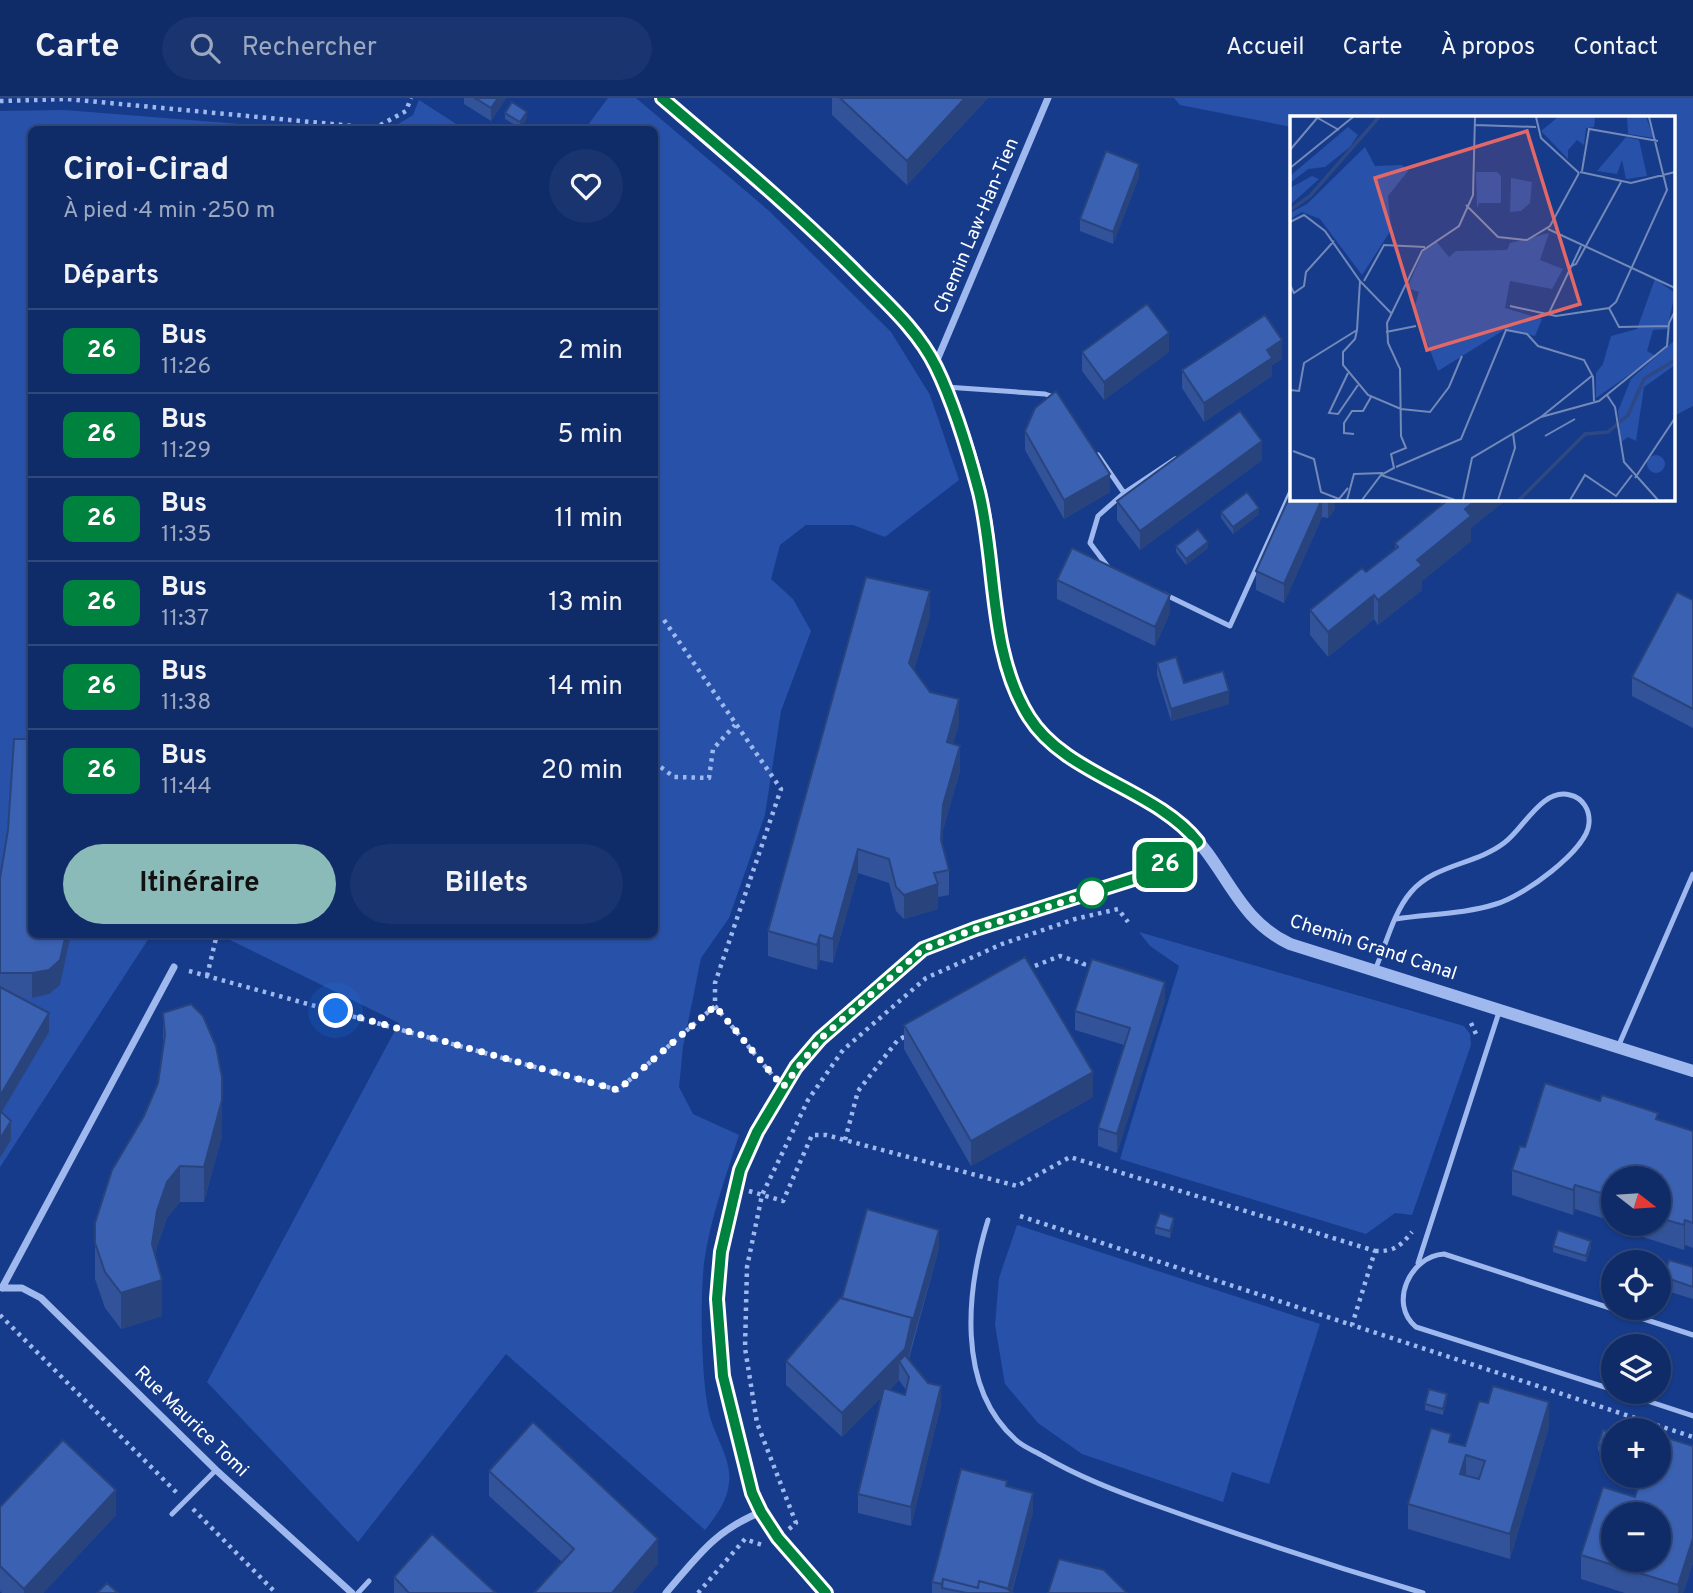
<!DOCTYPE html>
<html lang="fr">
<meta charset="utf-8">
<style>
body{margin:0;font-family:Overpass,sans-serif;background:#19346e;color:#f1f3f6;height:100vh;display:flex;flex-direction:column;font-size:26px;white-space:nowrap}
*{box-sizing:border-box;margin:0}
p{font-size:23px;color:#9ca7c0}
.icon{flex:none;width:38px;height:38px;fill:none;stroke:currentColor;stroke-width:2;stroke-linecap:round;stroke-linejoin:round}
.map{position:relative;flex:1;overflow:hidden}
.drawer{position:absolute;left:28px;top:28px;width:630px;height:812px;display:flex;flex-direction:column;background:#102c68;border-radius:10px;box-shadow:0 2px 5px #0004,0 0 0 2px #30487c}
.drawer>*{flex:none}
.badge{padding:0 14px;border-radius:10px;font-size:24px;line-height:46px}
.needle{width:46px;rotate:107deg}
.fabs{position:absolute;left:1601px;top:1068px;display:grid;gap:14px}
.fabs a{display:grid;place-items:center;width:70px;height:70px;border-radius:50%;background:#102c68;box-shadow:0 2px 5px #0004,0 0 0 2px #30487c;font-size:35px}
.you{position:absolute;width:35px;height:35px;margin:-18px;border:5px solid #fff;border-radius:50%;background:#1a73e8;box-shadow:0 0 0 10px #1a73e833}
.map>.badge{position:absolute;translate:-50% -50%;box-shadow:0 0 0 4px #fff}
h2{padding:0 35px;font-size:26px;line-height:63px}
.round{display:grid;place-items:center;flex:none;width:74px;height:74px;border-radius:37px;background:#19346e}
.head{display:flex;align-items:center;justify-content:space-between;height:119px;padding:0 35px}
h1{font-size:33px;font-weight:700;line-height:52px}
.primary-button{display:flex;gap:14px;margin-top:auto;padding:14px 35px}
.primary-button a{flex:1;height:80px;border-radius:42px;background:#8bbbb9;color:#111;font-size:28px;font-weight:700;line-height:80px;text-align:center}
.primary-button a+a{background:#19346e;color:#f1f3f6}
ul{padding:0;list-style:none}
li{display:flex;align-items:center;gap:21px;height:84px;padding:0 35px;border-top:2px solid #30487c}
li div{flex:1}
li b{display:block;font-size:26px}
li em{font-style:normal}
li .badge{min-width:77px;font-weight:700;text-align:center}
header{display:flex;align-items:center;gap:42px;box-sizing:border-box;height:98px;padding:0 35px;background:#102c68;border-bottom:2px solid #30487c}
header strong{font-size:33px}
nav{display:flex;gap:38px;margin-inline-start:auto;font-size:24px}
.search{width:490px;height:63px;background:#19346e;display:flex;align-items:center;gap:18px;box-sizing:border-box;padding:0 24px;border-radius:38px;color:#9ca7c0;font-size:26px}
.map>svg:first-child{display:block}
</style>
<header>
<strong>Carte</strong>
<div class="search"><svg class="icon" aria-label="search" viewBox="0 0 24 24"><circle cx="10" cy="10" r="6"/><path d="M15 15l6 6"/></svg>Rechercher</div>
<nav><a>Accueil</a><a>Carte</a><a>À propos</a><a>Contact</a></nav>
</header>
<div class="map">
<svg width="1693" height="1495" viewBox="0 0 1693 1495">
<rect width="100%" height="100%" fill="#163b8a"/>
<path fill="#2852a9" d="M608 0H636L768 112 891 234 930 297 959 382 885 439 853 427H806L780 447 771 481 793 501 811 533 781 613 765 717 729 820 701 860 683 949 679 989 693 1016 739 1037C726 1078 710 1121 704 1165 700 1203 701 1283 710 1319 716 1340 732 1363 729 1385 727 1404 716 1418 705 1432L506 1256 358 1444 207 1284 399 925 220 837 654 836V32L585 31Z
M1174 0H1693V308L1674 318V19H1292V29L1180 7Z
M419 2 464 31H390L413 17Z
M64 12 304 31 32 32V836L151 837 0 1069V13Z
M1139 834 1464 928 1470 936 1471 947 1412 1117 1395 1115 1366 1136 1120 1061 1179 868 1150 848Z
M1017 1127 1320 1226 1269 1386 1232 1374 1223 1404 1082 1356 1038 1325 1005 1286 995 1227 999 1180Z"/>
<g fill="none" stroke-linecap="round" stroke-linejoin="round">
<path stroke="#9fb9ef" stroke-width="4.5" stroke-dasharray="3.5 5" stroke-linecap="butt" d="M0 3 67 1 375 30 406 13 411 0
M664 522 781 691 715 885V908L773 978
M654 664 674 679 709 680 713 651 735 627
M1027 871 1060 858 1084 866 1082 872
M189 873 618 992 715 908
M207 878 217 836
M1471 925 1476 936
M845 1042 858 993 897 943 909 936
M749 1093 783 1103 812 1037H826L1017 1088 1070 1059 1375 1153 1352 1227 1693 1339
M1020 1118 1352 1227
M1375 1153C1393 1154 1401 1148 1412 1134
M0 1217 177 1395
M193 1411 276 1495
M789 1431 796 1425 757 1325 745 1250 747 1169 762 1097 808 1002 843 952 926 880 1002 846 1075 821 1118 811 1128 824
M698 1495 745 1441 765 1448"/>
<path stroke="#9fb9ef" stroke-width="5" d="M946 289 1045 296 1054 299
M1098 357 1124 395
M1108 469 1090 445 1098 418 1124 395 1175 361
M1164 496 1230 528 1292 391
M1375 872C1386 847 1393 815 1411 794 1435 766 1475 767 1504 745 1523 732 1542 689 1570 697 1583 700 1590 712 1589 725 1588 752 1522 799 1496 806 1465 816 1428 816 1396 821
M1618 949 1693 776
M988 1122C967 1190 955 1288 1016 1342 1023 1349 1035 1353 1043 1358 1079 1379 1116 1393 1155 1407 1244 1439 1332 1468 1423 1495
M1418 1165 1500 911
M1614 1292 1416 1229C1388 1206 1410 1158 1444 1156L1693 1237
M1617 1293 1693 1318
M172 1416 216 1372
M358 1495 369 1483"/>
<path stroke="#9fb9ef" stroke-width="7" d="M935 267 1048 0
M2 1190H22L41 1200 216 1372 352 1495
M2 1190 174 869
M666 1495C698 1458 714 1433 761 1414
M826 1495 778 1440 761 1414 752 1395 723 1278 717 1201 721 1154 740 1072 757 1034 796 969 820 941 924 851 975 831 1152 775 1198 744"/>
<path stroke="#9fb9ef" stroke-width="12" d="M662 0C728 57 794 112 856 174 885 203 914 230 934 266 958 307 982 387 988 434 996 491 995 574 1031 622 1069 674 1144 689 1189 733 1227 771 1237 821 1290 846L1693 973"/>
</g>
<path fill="#325399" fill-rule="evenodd" d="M464 0H506L491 23 464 6Z
M832 0H988L907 87 832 17Z
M505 15 527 20 520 30 505 21Z
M1139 79 1113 146 1080 133V121Z
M1082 254H1169L1104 302 1082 273Z
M1282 261 1272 267V278L1204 324 1182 290V272Z
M1025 333 1110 394 1064 421 1025 352Z
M1262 362 1140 452 1117 422V403Z
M1292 393 1337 401 1335 402V411L1328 420 1322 419 1284 505 1256 492V473Z
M1441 401H1507L1471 430V443L1422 483V492L1378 527 1374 521 1328 559 1310 537V512L1366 474 1395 452V445L1441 407Z
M1221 414 1259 416 1233 436 1221 420Z
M1176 448 1208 450 1186 467 1176 454Z
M1057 482 1170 515 1155 548 1057 501Z
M1693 502V630L1632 598V579Z
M930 518 914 572 930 594 959 626 953 646 960 673 943 732 942 748 949 772V797L938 799V811L904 821 896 813 889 785 858 775 833 865 820 862 817 872 768 858V833Z
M1157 565 1184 585 1229 606 1171 623 1157 577Z
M0 780 32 836H71L60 887 49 896 32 900H20L49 934 1 1014 11 1042 0 1060Z
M1165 902 1117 1055 1098 1048V1030L1124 947 1075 932V913Z
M163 915 222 1038 204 1104H180L167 1120 157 1149 155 1158 162 1218 121 1231 105 1210 95 1181V1125L158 985 163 946Z
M904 927 1093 999 971 1068 904 951Z
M1658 1021 1693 1033V1150L1685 1147 1684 1152 1627 1134V1129L1617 1125H1659V1080H1614V1124L1575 1111 1573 1117 1512 1097V1072L1525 1049Z
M1174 1126 1170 1140 1155 1136V1129Z
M1553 1148 1591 1149 1586 1164 1553 1154Z
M939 1150 909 1261 941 1307 911 1428 858 1415V1396L881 1299 842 1339 786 1287V1263L842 1200ZM899 1282 906 1292 905 1297 889 1292Z
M1693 1169V1201L1664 1192V1179Z
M1447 1302 1443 1317 1425 1312V1306Z
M1549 1329 1510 1461 1408 1431V1406L1451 1344 1465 1348Z
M1614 1335V1358L1598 1353V1347Z
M1664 1339 1693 1348V1465L1683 1495H1625L1581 1481V1457L1603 1389 1635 1399 1642 1377H1659V1355ZM1614 1416H1659V1461H1614Z
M489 1373 658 1466 562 1464 489 1398Z
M1007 1388 1033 1414 1012 1494 1013 1495H932V1484Z
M0 1409 116 1417 43 1495H2L0 1493Z
M394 1479 496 1495H394Z"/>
<path fill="#29447d" d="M498 0H506L491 23V10Z
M965 0H988L907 87V63Z
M527 14V20L520 30V24Z
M1139 66V79L1113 146V134Z
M1169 235V254L1104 302V284Z
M1282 242V261L1272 267V278L1204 324V305L1267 252Z
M1262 343V362L1140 452V433Z
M1110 376V394L1064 421V402Z
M1322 401V419L1284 505V486Z
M1328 401H1337L1335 402V411L1328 420Z
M1477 401H1507L1471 430V443L1422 483V492L1378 527V502L1465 411Z
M1259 410V416L1233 436V429Z
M1208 444V450L1186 467V461Z
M930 493V518L909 589V565Z
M1170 497V515L1155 548V529Z
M1374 497V521L1328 559V534Z
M1229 593V606L1171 623V611Z
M959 601V626L947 669V644Z
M960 648V673L943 732 941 767V742L943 707Z
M858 751V775L833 865V841Z
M938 786V811L904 821V797Z
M66 836H71L60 887 49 896 32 900V875Z
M820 837V862L817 872V847Z
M1165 884V902L1117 1055V1036Z
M49 915V934L0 1017V998Z
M1093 974V999L971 1068V1043Z
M222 979V1038L204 1104V1069Z
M11 1023V1042L0 1060V1041Z
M180 1068V1104L167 1120 157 1149 152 1181V1146L157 1113 167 1084Z
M1575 1087V1111L1573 1117V1092Z
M1174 1120V1126L1170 1140V1133Z
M1685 1122V1147L1684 1152V1127Z
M939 1132V1150L912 1245 905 1275V1273L899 1263V1282L842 1339V1315L912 1220Z
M1591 1143V1149L1586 1164V1158Z
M162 1182V1218L121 1231V1195Z
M941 1288V1307L911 1428V1409Z
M1447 1296V1302L1443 1317V1311Z
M1549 1304V1329L1510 1461V1436Z
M1466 1357V1382L1460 1376Z
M116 1392V1417L43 1495H24V1491Z
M1033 1395V1414L1011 1495H1007Z
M1693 1440V1465L1683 1495H1678V1487Z
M658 1441V1466L633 1495H612Z"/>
<path fill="#3a61b2" stroke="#29447d" stroke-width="2" fill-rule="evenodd" d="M475 0H498L491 10Z
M840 0H965L907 63Z
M512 4 527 14 520 24 505 15Z
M1106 53 1139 66 1113 134 1080 121Z
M1147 206 1169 235 1104 284 1082 254Z
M1265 217 1282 242 1267 252 1272 260 1204 305 1182 272Z
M1056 293 1110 376 1064 402 1025 333 1035 310Z
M1240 313 1262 343 1140 433 1117 403Z
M1292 393V401H1322L1284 486 1256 473Z
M1247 394 1259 410 1233 429 1221 414Z
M1449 401H1477L1465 411 1471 418 1417 462 1422 467 1378 502 1374 497 1328 534 1310 512 1362 470 1366 474 1398 449 1395 445Z
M1198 431 1208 444 1186 461 1176 448Z
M1072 450 1170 497 1155 529 1057 482Z
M866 479 930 493 909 565 930 594 959 601 947 644 960 648 943 707 941 742 949 772 934 775 938 786 904 797 896 789 889 761 858 751 833 841 820 837 817 847 768 833Z
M1677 494 1693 502V611L1632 579Z
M1176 559 1184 585 1223 573 1229 593 1171 611 1157 565Z
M14 641H32V836H66L60 862 49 872 32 875H0V780L8 732Z
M1025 859 1093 974 971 1043 904 927Z
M1092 861 1165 884 1117 1036 1098 1030 1130 930 1075 913Z
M0 889 49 915 0 998Z
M191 906 203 918 216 948 222 979V1002L204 1069 180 1068 167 1084 157 1113 152 1146 162 1182 121 1195 105 1174 95 1145V1125L112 1072 144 1018 158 985 165 937 163 915Z
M1545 985 1600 1003 1602 997 1658 1015 1656 1021 1693 1033V1125L1685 1122 1684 1127 1659 1120V1080H1614V1099L1575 1087 1573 1092 1512 1072 1520 1048 1525 1049Z
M0 1013 11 1023 0 1041Z
M867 1111 939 1132 912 1226V1220L842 1200Z
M1160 1115 1174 1120 1170 1133 1155 1129Z
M1558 1132 1591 1143 1586 1158 1553 1148Z
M1669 1162 1693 1169V1189L1664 1179Z
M840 1200 912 1220 905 1251 842 1315 786 1263Z
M905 1257 928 1285 941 1288 911 1409 858 1396 884 1290 905 1297 909 1279 899 1263Z
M1493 1288 1549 1304 1510 1436 1408 1406 1431 1330 1451 1336 1449 1344 1465 1348 1479 1303 1488 1305ZM1466 1357 1485 1363 1479 1381 1460 1376Z
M1429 1291 1447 1296 1443 1311 1425 1306Z
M533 1324 658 1441 612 1495H534L574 1451 489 1373Z
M1603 1332 1614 1335V1351L1598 1347Z
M1664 1339 1693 1348V1440L1678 1487 1581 1457 1603 1389 1635 1399 1642 1377H1659V1355ZM1640 1413 1647 1416H1659V1461H1614V1416H1639Z
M63 1342 116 1392 24 1491 0 1468V1409Z
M961 1371 1007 1383 1006 1388 1033 1395 1008 1491 979 1483 978 1490 943 1481 942 1486 932 1484Z
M432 1436 496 1495H409L394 1479Z
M1059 1461 1104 1472 1127 1495H1048Z
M943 1481 978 1490 979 1483 1006 1490 1013 1495H967L942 1490Z
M107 1485 118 1495H97Z"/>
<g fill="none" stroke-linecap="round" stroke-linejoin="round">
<g stroke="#fff" stroke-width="16">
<path id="line" d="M662 0C731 59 799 116 862 180 889 207 919 234 936 269 955 308 968 352 979 394 997 467 988 554 1029 619 1065 677 1156 691 1198 744L1152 775 975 831 923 851 820 941 796 969 757 1034 740 1072 721 1154 717 1201 723 1278 752 1395 761 1414 778 1440 826 1495"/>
</g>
<use href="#line" stroke="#00823f" stroke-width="10"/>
<path stroke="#fff" stroke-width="7" stroke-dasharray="0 12.6" d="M336 913 618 992 715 908 783 989 820 941 923 851 975 831 1092 795"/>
</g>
<circle fill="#fff" stroke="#00823f" stroke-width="3.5" cx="1092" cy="795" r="14"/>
<g text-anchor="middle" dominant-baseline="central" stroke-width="6" stroke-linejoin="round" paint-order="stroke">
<g font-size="19" fill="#fff" stroke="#163b8a">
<text transform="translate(977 128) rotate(-67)">Chemin Law-Han-Tien</text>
<text transform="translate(1373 850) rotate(18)">Chemin Grand Canal</text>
<text transform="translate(191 1324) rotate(44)">Rue Maurice Tomi</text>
</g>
</g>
<g transform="translate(1290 18)">
<rect width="385" height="385" fill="#163b8a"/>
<path d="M268 1H305L304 11 296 12 294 29 287 24 278 34V43L251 15ZM337 1H356L364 22 338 18ZM58 11 68 19 60 31 35 51 18 53 0 67V60ZM336 21 349 24 357 60 336 63 332 44 327 58 307 55ZM75 31 85 50 112 49 118 55 98 80 101 114 72 159 30 103 12 96 0 103V97L17 88ZM186 56H207L211 60V87H189L187 92ZM22 60 29 63 0 89V72ZM221 62 242 66 240 87 231 95 220 96ZM259 117 250 144 273 153 262 173 220 165 215 192 252 203 245 220 214 214 148 255 124 192 129 176 117 172 133 136 146 125 159 141 166 135 217 134 220 127ZM365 163 385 177 377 213 363 214 357 235 366 240 306 282V257L313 248 321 220 347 213ZM385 224V249L354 271 346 325 338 321 331 326 328 295 341 263ZM357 348a9 9 0 1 1 18 0a9 9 0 1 1-18 0Z" fill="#2852a9"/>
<path fill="none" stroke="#2d4884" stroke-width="3.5" d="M0 94 20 80 89 1M229 384 295 318 318 316 338 299 354 263 385 244"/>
<path fill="none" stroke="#7389b9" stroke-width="2" d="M26 1 49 14M246 1 251 22 289 57M185 9 246 11M0 34 28 1M0 52 63 1M292 55 299 13 368 25M290 56 341 67 385 56M176 89 208 121 237 124 260 110 289 57M0 106 14 99 35 115 70 165M258 113 385 172M279 151 286 148 331 66M74 165 94 129 135 131M0 169 4 177 14 170 16 156 44 125M220 190 266 200 319 192 326 186 377 74 359 1M319 192 329 211 378 210M259 197 291 130M67 214 65 223 53 236V249L78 279 111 293 140 296 159 271 172 240M96 216 126 210M58 257 39 297 48 298 68 269M0 274 9 275 14 247 67 214 70 165 101 197M317 279 325 291 334 346 368 384M251 301 303 259M64 318 54 317V307L62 295H73L81 281M255 320 285 303M3 335 24 343 31 376 49 383 58 372M106 351 171 323 216 214 237 218 248 230 294 244 303 261 304 285M91 359 165 384M345 362 385 302M57 384 64 358 93 357M72 384 91 359 104 352 101 338 116 332 111 320 110 253 98 227 97 207 132 135 169 110 183 79 185 1M173 384 182 342 251 301 309 285 377 230 379 207 385 195M208 384 225 332 223 317M280 384 295 359 326 380 342 359"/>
<path fill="#e26868" fill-opacity="0.15" stroke="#e26868" stroke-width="3.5" d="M237 15 290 188 137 234 85 62Z"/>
<rect width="385" height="385" fill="none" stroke="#fff" stroke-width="3.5"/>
</g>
</svg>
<div class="fabs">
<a><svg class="needle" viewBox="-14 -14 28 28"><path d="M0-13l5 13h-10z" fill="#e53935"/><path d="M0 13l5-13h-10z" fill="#9ca7c0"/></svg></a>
<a><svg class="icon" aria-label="locate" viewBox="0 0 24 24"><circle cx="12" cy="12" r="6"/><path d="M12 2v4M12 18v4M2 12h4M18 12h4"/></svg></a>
<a><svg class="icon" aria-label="layers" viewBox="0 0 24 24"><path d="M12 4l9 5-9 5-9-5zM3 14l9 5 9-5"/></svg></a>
<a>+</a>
<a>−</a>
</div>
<div class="you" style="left:336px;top:913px"></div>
<b class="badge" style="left:1165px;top:767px;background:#00823f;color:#fff">26</b>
<section class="drawer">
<div class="head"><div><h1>Ciroi-Cirad</h1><p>À pied · 4 min · 250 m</p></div><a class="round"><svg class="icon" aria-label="heart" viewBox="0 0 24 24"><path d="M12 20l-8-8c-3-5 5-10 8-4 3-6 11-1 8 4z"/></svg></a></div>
<h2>Départs</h2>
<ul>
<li><span class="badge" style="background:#00823f;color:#fff">26</span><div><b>Bus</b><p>11:26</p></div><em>2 min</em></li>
<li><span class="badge" style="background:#00823f;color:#fff">26</span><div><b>Bus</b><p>11:29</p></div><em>5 min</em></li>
<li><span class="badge" style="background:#00823f;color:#fff">26</span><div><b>Bus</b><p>11:35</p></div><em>11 min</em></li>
<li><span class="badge" style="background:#00823f;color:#fff">26</span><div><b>Bus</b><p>11:37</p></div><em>13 min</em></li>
<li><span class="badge" style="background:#00823f;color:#fff">26</span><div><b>Bus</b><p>11:38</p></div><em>14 min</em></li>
<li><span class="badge" style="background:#00823f;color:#fff">26</span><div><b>Bus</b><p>11:44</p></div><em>20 min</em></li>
</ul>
<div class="primary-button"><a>Itinéraire</a><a>Billets</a></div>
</section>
</div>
